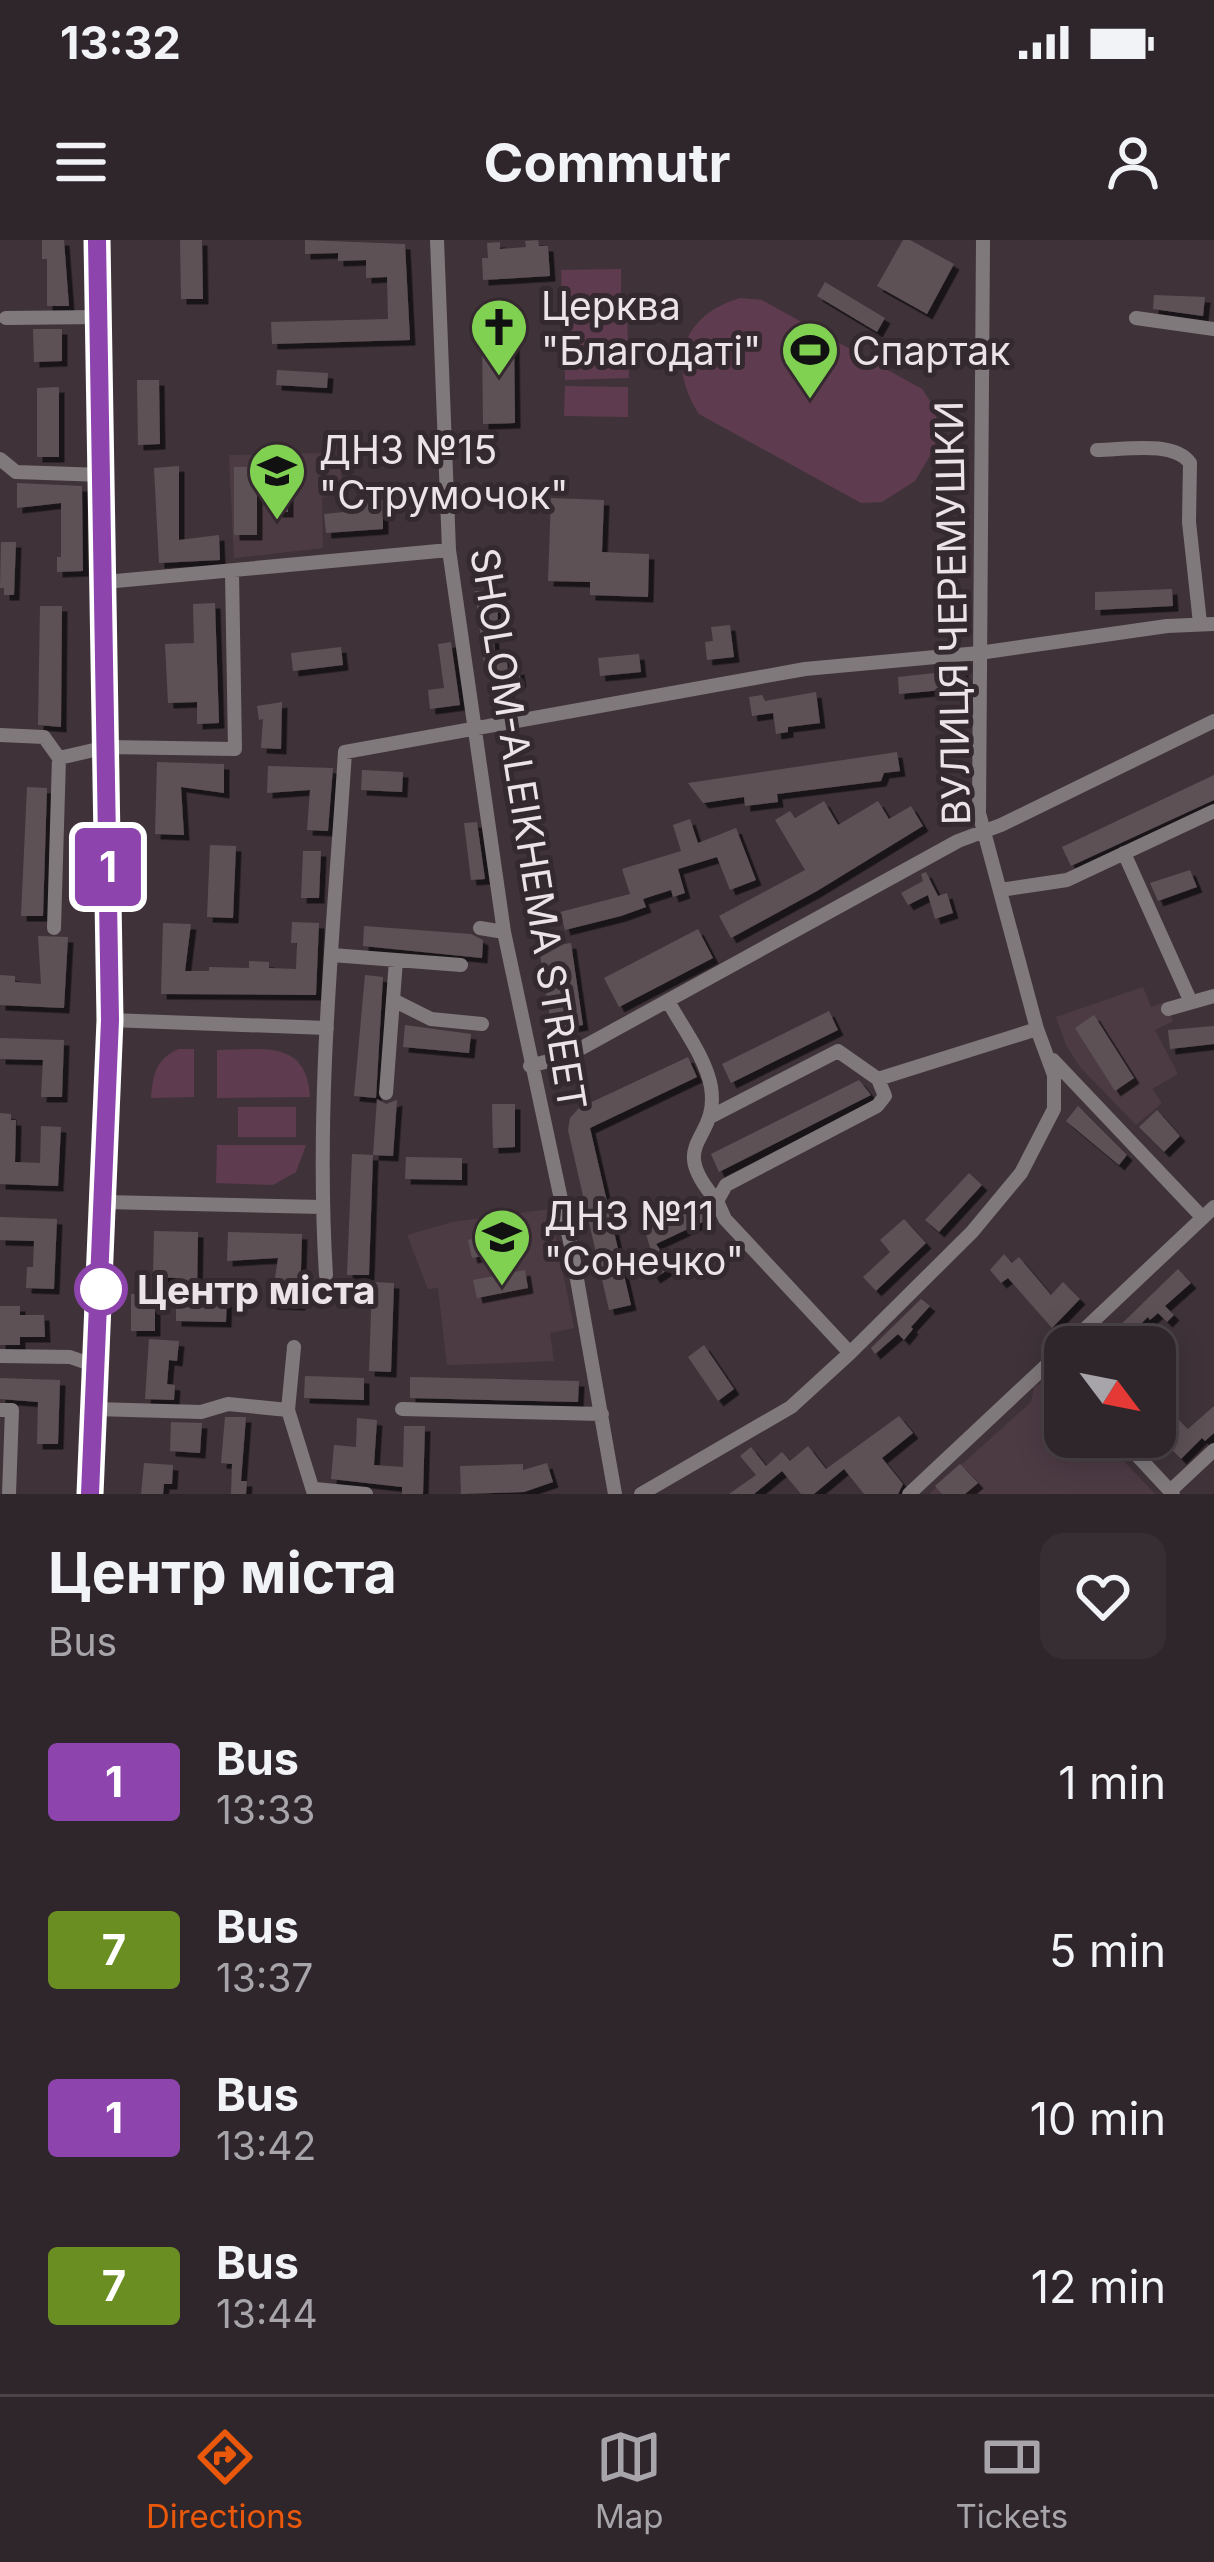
<!DOCTYPE html>
<meta charset="utf-8">
<style>
body{margin:0;font-family:Inter,sans-serif;background:#372e33;color:#f1f3f6;height:100vh;display:flex;flex-direction:column;font-size:45px;white-space:nowrap}
*{box-sizing:border-box;margin:0}
p{font-size:39px;color:#a7a5a9}
.icon{flex:none;width:66px;height:66px;fill:none;stroke:currentColor;stroke-width:2;stroke-linecap:round;stroke-linejoin:round}
.map{position:relative;height:1254px;overflow:hidden}
.sheet{display:flex;flex-direction:column;background:#2f262b;flex:1}
.sheet>*{flex:none}
.badge{padding:0 24px;border-radius:9px;font-size:42px;line-height:78px}
.needle{width:78px;rotate:122deg}
.fabs{position:absolute;left:1044px;top:1086px;display:grid;gap:24px}
.fabs a{display:grid;place-items:center;width:132px;height:132px;border-radius:24px;background:#2f262b;box-shadow:0 6px 30px #0003,0 0 0 3px #4a4347;font-size:60px}
.map>.badge{position:absolute;translate:-50% -50%;box-shadow:0 0 0 6px #fff}
.round{display:grid;place-items:center;flex:none;width:126px;height:126px;border-radius:24px;background:#372e33}
.head{display:flex;align-items:center;justify-content:space-between;height:204px;padding:0 48px}
h1{font-size:57px;font-weight:700;line-height:90px}
ul{padding:0;list-style:none}
li{display:flex;align-items:center;gap:36px;height:168px;padding:0 48px}
li div{flex:1}
li b{display:block;font-size:45px}
li em{font-style:normal}
li .badge{min-width:132px;font-weight:700;text-align:center}
.status{display:flex;justify-content:space-between;align-items:center;height:84px;padding:0 60px;background:#2f262b;direction:ltr}
.status svg{height:33px;fill:currentColor}
header{display:flex;justify-content:space-between;align-items:center;height:156px;padding:0 48px;background:#2f262b;font-size:54px;font-weight:700}
.tab-bar{display:flex;justify-content:space-around;align-items:center;height:168px;border-top:3px solid #4a4347;background:#2f262b;font-size:33px;color:#a7a5a9}
.tab-bar a{display:grid;justify-items:center;gap:6px}
.tab-bar .active{color:#ea580c}
.map>svg:first-child{display:block}
</style>
<div class="status"><b>13:32</b><svg viewBox="0 0 49 12"><path d="M0 12V9h3v3zM5 12V6h3v6zM10 12V3h3v9zM15 12V0h3v12zM26 1h20v11H26zM47 4h2v5h-2z"/></svg></div>
<header><svg class="icon" aria-label="menu" viewBox="0 0 24 24"><path d="M4 6h16M4 12h16M4 18h16"/></svg>Commutr<svg class="icon" aria-label="person" viewBox="0 0 24 24"><circle cx="12" cy="8" r="4"/><path d="M4 21q1-7 8-7t8 7"/></svg></header>
<div class="map">
<svg width="1214" height="1254" viewBox="0 0 1214 1254">
<defs>
<filter id="shadow"><feDropShadow dx="5.5" dy="5.5" stdDeviation="0" flood-color="#0009"/></filter>
</defs>
<rect width="100%" height="100%" fill="#3f3339"/>
<path fill="#4d3b44" d="M329 213V228L341 224 342 254 322 257 323 308 234 318 229 215Z
M1143 747 1151 767 1165 762 1173 781 1155 790 1178 834 1152 849 1162 863 1136 885 1080 827 1066 805 1056 777Z
M550 969 574 1088 550 1093 554 1121 447 1125 438 1048 428 1049 407 995 453 982Z
M1052 1137 1062 1145 1058 1150 1065 1158V1197H1101L1155 1254H929L1031 1162 1034 1147Z"/>
<path fill="#5f3b4f" d="M621 29V62L562 64 561 30Z
M740 58 762 60 922 149 933 165 938 184 935 207 915 241 882 262 861 263 699 174C666 124 682 75 740 58Z
M627 73 628 103 564 106 563 76Z
M628 108 629 138 565 140 564 110Z
M565 146 628 147V177L564 176Z
M179 809H194V857L151 858C153 835 156 818 179 809Z
M217 810C261 810 307 798 310 857L217 858Z
M238 867H296V897H238Z
M217 905H306L296 932 273 945 216 943Z"/>
<path fill="#5d5157" filter="url(#shadow)" d="M42 0H64L69 66H47V19H42Z
M180 0H202L203 59H181Z
M305 0 405 4 410 100 272 104 271 82 388 79 387 37 366 38V20L338 21V13L305 14Z
M538 0 539 6H548L550 36 483 40 482 18H488L487 3 500 2V9L526 7 525 1Z
M903 0H910L954 24 927 74 877 46Z
M825 42 885 78 877 92 817 56Z
M1154 55 1205 57 1203 76 1153 69Z
M33 89H62V121L34 122Z
M482 92H514L515 183 483 184Z
M277 130 328 133 327 148 276 145Z
M137 140H159L160 204 138 205Z
M59 147V217H37V148Z
M179 226V300L219 295 220 320 159 323 154 228Z
M234 227H288V272H277V255H257V295H234Z
M17 243 82 246 83 331 57 332V317H61V263L17 268Z
M551 258 604 260 602 312 649 314 648 357 590 355V342L548 341Z
M364 260H383V289L326 293 324 274 364 270Z
M1 302H16L14 355H4V348H0Z
M1172 349 1173 366 1095 370V352Z
M475 351 499 352 497 391H493L495 414 506 413 508 431 519 429 521 442 508 443 509 454 496 456 491 423 484 424Z
M215 363 219 483 197 484V462L168 463 165 404 194 403 193 364Z
M40 366H62L61 487 38 485Z
M730 385 734 417 707 420 705 402 713 401 711 387Z
M451 402 460 465 430 469 428 450 444 448 438 404Z
M341 407 343 425 293 431 291 413Z
M639 414 641 432 600 436 598 418Z
M963 430 965 448 899 454 898 437Z
M816 452 820 483 788 487V492L776 494 773 473 752 476 749 457 762 455 765 461Z
M282 462 281 509 261 508 263 479 259 480 257 466Z
M897 512 900 531 884 533 881 541 777 554 778 562 745 566 744 557 703 563 688 543Z
M157 522 224 524V553L181 547 184 595 155 594Z
M268 526 333 528 328 591 307 590 310 550 267 553Z
M362 530 403 532 402 552 361 550Z
M1214 535V560L1071 626 1062 607Z
M27 547 47 548 43 676H21Z
M824 561 838 585 878 561 889 579 911 566 923 586 817 651 731 698 719 676 805 630 775 580 790 571 795 578Z
M690 579 698 603 736 588 756 640 730 650 717 617 678 629 685 653 673 657 671 650 643 659 646 667 621 676 565 690 560 672 630 654 622 629 681 611 673 585Z
M477 582 485 639 471 640 464 583Z
M210 605 236 606 233 678 207 677Z
M303 611H321L319 658H301Z
M1190 630 1197 647 1158 661 1150 643Z
M926 632 938 656 947 653 953 673 935 679 928 655 908 665 901 653 923 641 921 634Z
M292 682 319 683 316 755 161 754 163 683 191 684 185 731H209V727L249 728V721L269 722V728L296 729 297 703H291Z
M364 686 471 694 483 700 482 718 363 706Z
M698 689 713 718 619 767 604 738Z
M38 696 68 697 64 768 0 765V735L15 736V742L41 744Z
M571 703 583 785 552 790 539 708Z
M365 735 383 737 376 858 354 856Z
M829 771 838 790 731 843 722 824Z
M1094 775 1134 838 1115 851 1075 788Z
M405 785 471 794 469 813 403 807Z
M1214 786V804L1170 809 1168 790Z
M0 798 64 800 62 857H41L43 820 0 819Z
M688 817 697 837 590 888 631 1065 609 1070 568 890 570 878 579 868Z
M859 840 871 855 719 932 711 914Z
M377 859 386 864 397 860 393 916 373 915Z
M492 864H515V907L493 908Z
M1078 866 1127 915 1119 925 1066 881Z
M1157 870 1180 896 1164 912 1139 887Z
M0 873 11 874V880H16L15 922 40 923 41 886 61 887 58 946 0 944Z
M352 914 373 915 369 1035H347Z
M406 917 462 918V940L405 939Z
M969 933 982 945 939 992 925 980Z
M697 958 707 980 656 1004 672 1027 655 1038 644 1023 653 1017 643 984 675 973 673 969Z
M0 977 57 979 54 1049 26 1048 27 1027H33L34 1001 0 1000Z
M904 979 926 1003 876 1051 863 1037 890 1012 880 1000Z
M517 990 520 1009 472 1018 468 1000Z
M154 991 198 992 197 1055H227L226 1082 176 1081V1038L153 1037Z
M228 992 302 994 300 1065 271 1064 278 1018 227 1021Z
M1004 1014 1012 1023 1019 1017 1051 1055 1063 1042 1080 1059 1052 1088 1008 1038 1001 1043 990 1030Z
M1178 1029 1191 1043 1165 1066 1174 1075 1167 1082 1158 1073 1150 1080 1148 1077 1117 1107 1108 1097Z
M525 1030 528 1048 477 1058 473 1040Z
M372 1042 394 1043 391 1132 369 1131Z
M131 1054H155V1091H131Z
M921 1059 930 1066 911 1087 913 1089 904 1100 898 1094 875 1114 871 1108Z
M0 1066H20V1075H44L45 1097H20V1105H0Z
M149 1099 179 1101 177 1121 169 1120 167 1144 175 1145 174 1160 145 1159Z
M704 1105 734 1149 718 1161 688 1117Z
M305 1136 364 1138V1160L304 1158Z
M410 1137 579 1141 578 1162 410 1158Z
M0 1138 60 1140 58 1204H37L38 1162 0 1159Z
M1214 1166V1193L1205 1201 1202 1198 1181 1219 1155 1193V1173L1167 1187 1176 1177 1188 1189Z
M899 1176 913 1193 882 1218 903 1244 898 1254H864L844 1229 814 1254H801L782 1231 754 1254H729L756 1235 740 1216 751 1207 766 1226 782 1212 790 1221 808 1206 826 1229Z
M225 1177H246L241 1241H247L246 1254H231L232 1224 221 1223Z
M357 1178 377 1180 374 1225 403 1227 404 1186H425L423 1254H402V1247L331 1239 334 1205 356 1207Z
M171 1182 202 1183 200 1213 170 1211Z
M144 1223 173 1225 172 1244H164L163 1254H141Z
M547 1223 553 1242 524 1252 461 1254 460 1226 523 1224V1230Z
M960 1224 978 1243 965 1254H942L935 1246Z"/>
<g fill="none" stroke-linecap="round" stroke-linejoin="round">
<path stroke="#7f797c" stroke-width="14" d="M437 0 449 310 504 692 572 1011 615 1254
M6 78 99 77
M1136 78 1214 89
M1097 210C1124 210 1173 200 1190 223L1189 282 1200 383
M0 219 16 232 103 235
M105 342 449 310
M0 495 44 497 59 518 54 688
M59 518 107 507 235 509 232 332
M1124 613 1190 760
M1000 650 1067 640 1214 571
M480 688 504 692
M332 715 461 725
M393 760 431 779 482 784
M668 761C682 787 706 818 711 847 720 903 664 900 717 961
M1168 769 1214 756
M110 780 327 788
M1053 820 1202 977
M530 826 567 816 958 601 1001 585 1214 481
M386 853 396 720
M710 877 838 811 878 839
M105 962 322 967
M326 1035C315 861 334 685 345 512L805 429 979 413 1167 386 1214 384
M294 1107 288 1170 314 1254
M850 1113 725 979 717 961 726 945 877 866 885 856 878 839 1037 789
M0 1116 70 1117 96 1126
M1052 1120 1214 967
M94 1169 201 1172 228 1164 288 1170
M402 1169 602 1174
M0 1170H12L9 1254
M1120 1197 1173 1254
M315 1249 366 1254
M1170 1251 1214 1210
M641 1254 791 1167 850 1113 972 992 1021 933 1054 869V835L1037 789 979 573 983 0
M909 1254 1052 1120 1065 1138"/>
<path stroke="#e2d3db" stroke-width="21" d="M90 1254 105 962 110 780 98 0"/>
</g>
<g fill="none" stroke-linecap="round" stroke-linejoin="round">
<g stroke="#fff" stroke-width="27">
<path id="line" d="M90 1254 110 780 97 0"/>
</g>
<use href="#line" stroke="#8e44ad" stroke-width="18"/>
</g>
<defs>
<g id="church-pin" transform="scale(3)"><path d="M0 17L-7.5 6A9.5 9.5 0 1 1 7.5 6Z" fill="#80d051" stroke="#34292f"/><path d="M-1.2-6h2.4v3.5h3.3v2.4h-3.3V6h-2.4V-.1h-3.3v-2.4h3.3Z" fill="#111"/></g>
<g id="stadium-pin" transform="scale(3)"><path d="M0 17L-7.5 6A9.5 9.5 0 1 1 7.5 6Z" fill="#80d051" stroke="#34292f"/><path d="M0-5a6.5 5 0 1 0 0 10a6.5 5 0 1 0 0-10ZM-3.5-1.8h7v3.6h-7Z" fill="#111"/></g>
<g id="school-pin" transform="scale(3)"><path d="M0 17L-7.5 6A9.5 9.5 0 1 1 7.5 6Z" fill="#80d051" stroke="#34292f"/><path d="M0-5L7-2L0 1L-7-2ZM-4 1L0 2.5L4 1V4Q0 6-4 4Z" fill="#111"/></g>
</defs>
<g fill-rule="evenodd">
<use href="#church-pin" x="499" y="87"/>
<use href="#stadium-pin" x="810" y="110"/>
<use href="#school-pin" x="277" y="231"/>
<use href="#school-pin" x="502" y="997"/>
</g>
<circle fill="#fff" stroke="#8e44ad" stroke-width="6" cx="101" cy="1049" r="24"/>
<g text-anchor="middle" dominant-baseline="central" stroke-width="10" stroke-linejoin="round" paint-order="stroke">
<g font-size="39" fill="#ebe3e7" stroke="#34292f" text-anchor="start">
<text x="541" y="65">Церква<tspan x="541" dy="45">"Благодаті"</tspan></text>
<text x="852" y="110">Спартак</text>
<text x="319" y="209">ДНЗ №15<tspan x="319" dy="45">"Струмочок"</tspan></text>
<text x="544" y="975">ДНЗ №11<tspan x="544" dy="45">"Сонечко"</tspan></text>
</g>
<g font-size="39" fill="#ebe3e7" stroke="#34292f">
<text transform="translate(952 373) rotate(-91)">ВУЛИЦЯ ЧЕРЕМУШКИ</text>
<text transform="translate(529 589) rotate(81)">SHOLOM-ALEIKHEMA STREET</text>
</g>
<g font-size="39" font-weight="bold" fill="#ebe3e7" stroke="#34292f" text-anchor="start">
<text x="137" y="1049">Центр міста</text>
</g>
</g>
</svg>
<div class="fabs">
<a><svg class="needle" viewBox="-14 -14 28 28"><path d="M0-13l5 13h-10z" fill="#e53935"/><path d="M0 13l5-13h-10z" fill="#a7a5a9"/></svg></a>
</div>
<b class="badge" style="left:108px;top:627px;background:#8e44ad;color:#fff">1</b>
</div>
<section class="sheet">
<div class="head"><div><h1>Центр міста</h1><p>Bus</p></div><a class="round"><svg class="icon" aria-label="heart" viewBox="0 0 24 24"><path d="M12 20l-8-8c-3-5 5-10 8-4 3-6 11-1 8 4z"/></svg></a></div>
<ul>
<li><span class="badge" style="background:#8e44ad;color:#fff">1</span><div><b>Bus</b><p>13:33</p></div><em>1 min</em></li>
<li><span class="badge" style="background:#6b8e23;color:#fff">7</span><div><b>Bus</b><p>13:37</p></div><em>5 min</em></li>
<li><span class="badge" style="background:#8e44ad;color:#fff">1</span><div><b>Bus</b><p>13:42</p></div><em>10 min</em></li>
<li><span class="badge" style="background:#6b8e23;color:#fff">7</span><div><b>Bus</b><p>13:44</p></div><em>12 min</em></li>
</ul>
</section>
<nav class="tab-bar">
<a class="active"><svg class="icon" aria-label="directions" viewBox="0 0 24 24"><path d="M12 3l9 9-9 9-9-9zM9 14v-3h6M13 9l2 2-2 2"/></svg>Directions</a>
<a><svg class="icon" aria-label="map" viewBox="0 0 24 24"><path d="M3 6l6-2 6 2 6-2v14l-6 2-6-2-6 2zM9 4v14M15 6v14"/></svg>Map</a>
<a><svg class="icon" aria-label="tickets" viewBox="0 0 24 24"><path d="M3 7h18v10H3zM15 7v10"/></svg>Tickets</a>
</nav>
